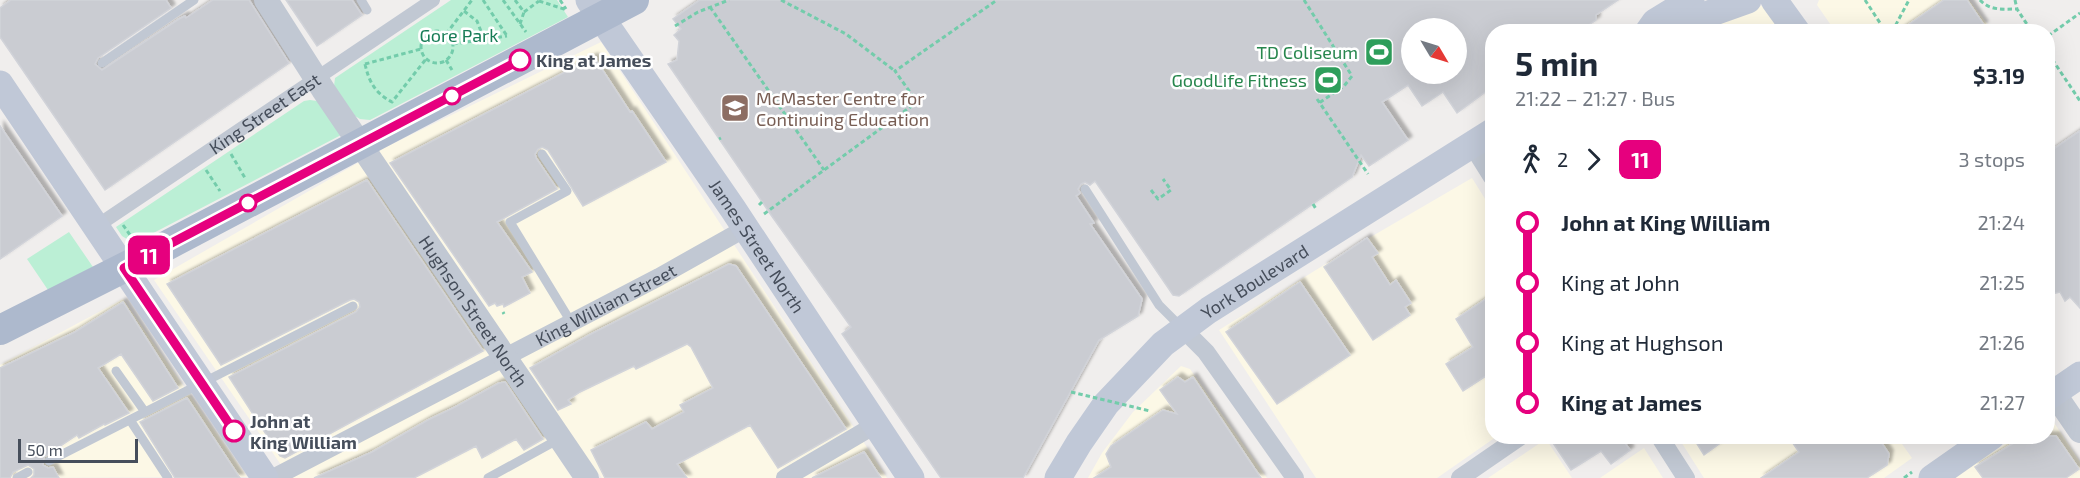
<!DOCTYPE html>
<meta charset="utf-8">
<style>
body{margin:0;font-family:"Exo 2",sans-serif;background:#f6f6f7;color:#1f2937;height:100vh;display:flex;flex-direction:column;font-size:22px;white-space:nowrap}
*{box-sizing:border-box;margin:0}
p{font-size:20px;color:#747a83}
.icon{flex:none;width:33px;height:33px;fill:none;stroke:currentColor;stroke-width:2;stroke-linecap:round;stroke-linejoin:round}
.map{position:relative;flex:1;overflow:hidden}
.side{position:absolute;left:1485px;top:24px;width:570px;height:420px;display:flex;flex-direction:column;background:#fff;border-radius:24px;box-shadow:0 6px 24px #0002}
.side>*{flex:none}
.badge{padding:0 12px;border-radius:9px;font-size:21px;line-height:39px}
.needle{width:39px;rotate:128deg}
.tools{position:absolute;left:1401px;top:18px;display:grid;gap:12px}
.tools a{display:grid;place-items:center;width:66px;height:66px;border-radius:50%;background:#fff;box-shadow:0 6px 24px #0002;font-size:30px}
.scale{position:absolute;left:18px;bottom:15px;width:120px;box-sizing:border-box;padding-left:6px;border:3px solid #464e5b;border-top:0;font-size:16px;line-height:21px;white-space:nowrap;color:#464e5b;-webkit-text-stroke:4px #fff;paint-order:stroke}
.map>.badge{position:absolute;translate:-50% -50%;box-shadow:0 0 0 3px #fff}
.legs{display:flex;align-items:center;gap:9px;height:66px;padding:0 30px;font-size:20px}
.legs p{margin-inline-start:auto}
.headline{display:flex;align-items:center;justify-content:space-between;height:102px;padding:0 30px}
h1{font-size:33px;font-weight:700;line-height:45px}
ul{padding:0 30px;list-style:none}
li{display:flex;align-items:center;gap:21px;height:60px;font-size:22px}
li i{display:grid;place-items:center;width:9px;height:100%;margin:0 8px;background:currentColor}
li i::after{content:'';width:15px;height:15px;margin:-8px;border:4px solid;border-radius:50%;background:#fff}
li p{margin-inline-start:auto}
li:first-child i{background:linear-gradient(#0000 50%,currentColor 0)}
li:last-child i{background:linear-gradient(currentColor 50%,#0000 0)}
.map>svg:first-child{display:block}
</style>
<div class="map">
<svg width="2080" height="478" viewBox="0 0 2080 478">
<defs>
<filter id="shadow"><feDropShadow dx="4" dy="-4" stdDeviation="1.5" flood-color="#0004"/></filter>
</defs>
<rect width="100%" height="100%" fill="#f0eeed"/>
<path fill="#fcf8e6" d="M1819 0H1969L1993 31H1835L1817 5Z
M1763 5 1782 32H1702Z
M601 42 887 478H602L578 447 559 458 572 478H290L154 280 384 148Z
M1472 178 1492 210V436L1496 437 1437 478H1316L1219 330 1345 252Z
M123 299 247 477 0 478V365Z
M1181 366 1190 369 1267 478H1088L1102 453 1133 412Z
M2049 415 2080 462V478H1953L2016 437 2048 436Z
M1678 437H1897L1912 458 1884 478H1704Z
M1546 439 1572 478H1488Z
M1644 448 1663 478H1600Z"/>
<path fill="#bbefd5" d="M451 0H557L568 17 370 120 360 119 355 116 334 86 335 78Z
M310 100 317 101 343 134 140 240 130 241 122 236 116 227 304 101Z
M69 232 93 267 48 290 27 259Z"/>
<path fill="#caccd2" stroke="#d1d3d9" stroke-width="1.5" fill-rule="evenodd" filter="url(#shadow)" d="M11 0H166L171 8 98 58 95 64 102 70 179 19 185 16 186 18 213 0H249L289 63 105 190 0 37V8Z
M286 0H352L362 15 317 46Z
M700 0H1618L1596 15V20L1578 32H1492V87L1457 113 1443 92 1422 106 1408 85 1382 102 1408 140 1369 166 1361 155 1352 177 1179 296 1173 295 1095 181 1090 185 1085 182 1081 184 1078 189 1080 193 1076 196 1094 223 1090 224 1142 299 1138 316 1099 340 1023 478H941L842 334 851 327 771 215 668 64 677 60 679 41 674 35 681 29 673 19ZM1412 28H1456V74H1412Z
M1944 0H1967L1984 25 1975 32H1898Z
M594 57 630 112 632 111 666 162 583 206 548 150 542 147 538 149 535 154 536 158 557 189 497 222 532 272 522 277 530 293 504 307 503 304 497 306 495 303 489 306 390 163Z
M0 126 62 216 0 259Z
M2080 131V308L2070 297 2065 301 2060 292 2048 295V153Z
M367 180 483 351 285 458 280 456 229 377 356 312 360 307 359 302 354 299 350 300 221 365 167 284Z
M1367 238 1378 253 1372 257 1390 285 1396 280 1411 303 1405 307 1410 315 1373 340 1324 267Z
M729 264 736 266 846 429 778 468 750 425 677 464 687 478H605L591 450 646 422 652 429 684 412 680 405 713 388 691 347 687 344 636 369 634 366 580 392 568 400 571 404 558 410 530 368 591 334Z
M1300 282 1350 355 1277 404 1226 332Z
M1492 295V372L1463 391 1446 364 1473 347 1456 319Z
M123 302 178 388 153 401 121 354 98 368 129 413 105 425 104 424 79 438 77 435 44 457 43 465 48 468 53 467 59 478H31L34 475V469L28 465 13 472 10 478H0V368L75 332Z
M1178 377 1185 382 1193 377 1261 478H1094L1111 467 1106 454 1111 446 1163 410 1177 414 1160 390Z
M505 382 543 439 524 450 516 439 482 458 476 446 414 478H314L372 452 428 420 455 407 499 383Z
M187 398 199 416 240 478H175L140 422Z
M1564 436H1620L1630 450 1611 464 1601 451 1571 470 1553 443Z
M1692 436H1730L1704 455Z
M1788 436H1877L1889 454 1887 465 1867 478H1761L1799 452Z
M2025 436H2056L2079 469 2066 478H1983L1975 467Z
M864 452 881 478H812Z"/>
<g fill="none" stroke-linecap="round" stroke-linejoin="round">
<path stroke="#73ccab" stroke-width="3" stroke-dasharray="4.5 3" stroke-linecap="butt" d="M483 0 507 36
M503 0 526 32
M515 0 524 12 539 1
M560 0 566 9
M781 0 846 34 895 71
M1304 0 1352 76 1344 86 1319 103
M1865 0 1886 32
M1980 0C1990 11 2003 9 2017 9
M2015 0 2017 9 2032 32
M539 1 567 10
M710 7 824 170
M464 11 477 21 484 39
M520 24 524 12
M675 26 698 12 729 0
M421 47a16 16 0 1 1 32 0a16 16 0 1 1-32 0Z
M1892 32 1909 0
M446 34 472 0
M2048 36 2080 13
M453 44 507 36
M2048 53 2080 101
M446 60 452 70
M365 64C369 82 375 93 392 102L426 59
M365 64 421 49
M1317 99 1368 174
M719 139 721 138
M231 154 245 178
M206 170 220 191
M1151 190 1158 199 1171 190 1163 179
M1313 204 1316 209
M759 205 762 202
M764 214 917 102 895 71 997 0
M123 225 133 239
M503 312 504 314
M1904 478 1912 472"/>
<path stroke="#c1c8d3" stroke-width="9" d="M361 0 367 10
M102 63 194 0
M542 154 567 191 510 222 571 322
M1085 189 1159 305 1181 327
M116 371 145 412
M130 420 168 478
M49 461 353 306
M17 478 28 472
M488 478 559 439"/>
<path stroke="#c1c8d3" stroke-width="14" id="s1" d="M97 226 433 0"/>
<g stroke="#c1c8d3" stroke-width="18">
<path d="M1472 145 1492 177"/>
<path d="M1183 329 1206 352 1295 478"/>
<path d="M1659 436 1686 478"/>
<path id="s2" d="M273 478 659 277 746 228"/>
<path d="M785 478 875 425"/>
<path d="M1460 478 1521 436"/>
</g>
<g stroke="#c1c8d3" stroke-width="24">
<path id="s3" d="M266 0 324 91 587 478"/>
<path d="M2054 393 2080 431"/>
</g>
<g stroke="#c0c8d7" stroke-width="27">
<path id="s4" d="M589 0 733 209 911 478"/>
<path d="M1774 0 1797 32"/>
<path d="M1648 32 1655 22 1691 0"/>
<path d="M1669 32 1703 16 1748 0"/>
<path d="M0 84 265 478"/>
<path d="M2048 397 2080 375"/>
<path id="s5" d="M1058 478 1079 443 1106 404 1163 344 1209 310 1492 132"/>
<path d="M1932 478 1992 436"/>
</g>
<path stroke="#adb9cd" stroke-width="30" d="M0 330 145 257 634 0"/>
<path stroke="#73ccab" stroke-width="3" stroke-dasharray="4.5 3" stroke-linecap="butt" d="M1071 392 1150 411"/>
</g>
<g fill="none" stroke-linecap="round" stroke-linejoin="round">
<g stroke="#fff" stroke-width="14">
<path id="line-1" d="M234 431 124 268 520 60"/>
</g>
<use href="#line-1" stroke="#e6007e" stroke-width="9"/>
</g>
<defs>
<g id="stadium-square" transform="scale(1.5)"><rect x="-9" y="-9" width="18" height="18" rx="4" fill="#2e9e5b" stroke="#fff"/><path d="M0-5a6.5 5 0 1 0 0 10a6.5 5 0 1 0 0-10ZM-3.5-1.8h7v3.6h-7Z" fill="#fff"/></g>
<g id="university-square" transform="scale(1.5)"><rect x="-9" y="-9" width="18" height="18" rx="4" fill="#8d6e63" stroke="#fff"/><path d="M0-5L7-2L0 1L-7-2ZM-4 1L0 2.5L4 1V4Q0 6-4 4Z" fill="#fff"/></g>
</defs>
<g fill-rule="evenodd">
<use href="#stadium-square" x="1379" y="52"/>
<use href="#stadium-square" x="1328" y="80"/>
<use href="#university-square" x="735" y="108"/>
</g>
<g fill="#fff" stroke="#e6007e" stroke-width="3">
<circle cx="520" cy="60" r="10"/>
<circle cx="452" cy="96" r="8"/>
<circle cx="248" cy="203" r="8"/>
<circle cx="234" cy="431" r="10"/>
</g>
<g text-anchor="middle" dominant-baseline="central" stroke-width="5" stroke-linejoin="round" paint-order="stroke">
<g font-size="18" fill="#167c56" stroke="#fff">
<text x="459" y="35">Gore Park</text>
</g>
<g font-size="18" fill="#27864d" stroke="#fff" text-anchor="end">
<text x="1358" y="52">TD Coliseum</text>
<text x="1307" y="80">GoodLife Fitness</text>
</g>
<g font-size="18" font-weight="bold" fill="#464e5b" stroke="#fff" text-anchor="start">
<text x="536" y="60">King at James</text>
<text x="250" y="421">John at<tspan x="250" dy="21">King William</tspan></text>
</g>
<g font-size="18" fill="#785e54" stroke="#fff" text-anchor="start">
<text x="756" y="98">McMaster Centre for<tspan x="756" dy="21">Continuing Education</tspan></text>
</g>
<g font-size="18" fill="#464e5b" stroke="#fff">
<text stroke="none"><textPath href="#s1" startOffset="202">King Street East</textPath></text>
<text stroke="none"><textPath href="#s4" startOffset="298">James Street North</textPath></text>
<text stroke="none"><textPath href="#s5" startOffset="282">York Boulevard</textPath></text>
<text stroke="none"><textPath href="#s2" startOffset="375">King William Street</textPath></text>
<text stroke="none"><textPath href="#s3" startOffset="374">Hughson Street North</textPath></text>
</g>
</g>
</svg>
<div class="tools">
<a><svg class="needle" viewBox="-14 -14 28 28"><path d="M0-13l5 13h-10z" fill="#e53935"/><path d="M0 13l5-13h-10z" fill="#747a83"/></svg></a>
</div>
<div class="scale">50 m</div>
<b class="badge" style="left:149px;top:255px;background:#e6007e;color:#fff">11</b>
<section class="side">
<div class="headline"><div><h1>5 min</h1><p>21:22 – 21:27 · Bus</p></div><b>$3.19</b></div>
<div class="legs"><svg class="icon" aria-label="walk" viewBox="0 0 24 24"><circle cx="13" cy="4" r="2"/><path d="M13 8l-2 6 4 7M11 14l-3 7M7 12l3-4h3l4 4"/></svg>2<svg class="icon" aria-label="forward" viewBox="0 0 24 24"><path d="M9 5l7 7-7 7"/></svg><b class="badge" style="background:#e6007e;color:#fff">11</b><p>3 stops</p></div>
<ul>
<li><i style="color:#e6007e"></i><b>John at King William</b><p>21:24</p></li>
<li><i style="color:#e6007e"></i><span>King at John</span><p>21:25</p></li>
<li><i style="color:#e6007e"></i><span>King at Hughson</span><p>21:26</p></li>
<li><i style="color:#e6007e"></i><b>King at James</b><p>21:27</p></li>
</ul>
</section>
</div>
